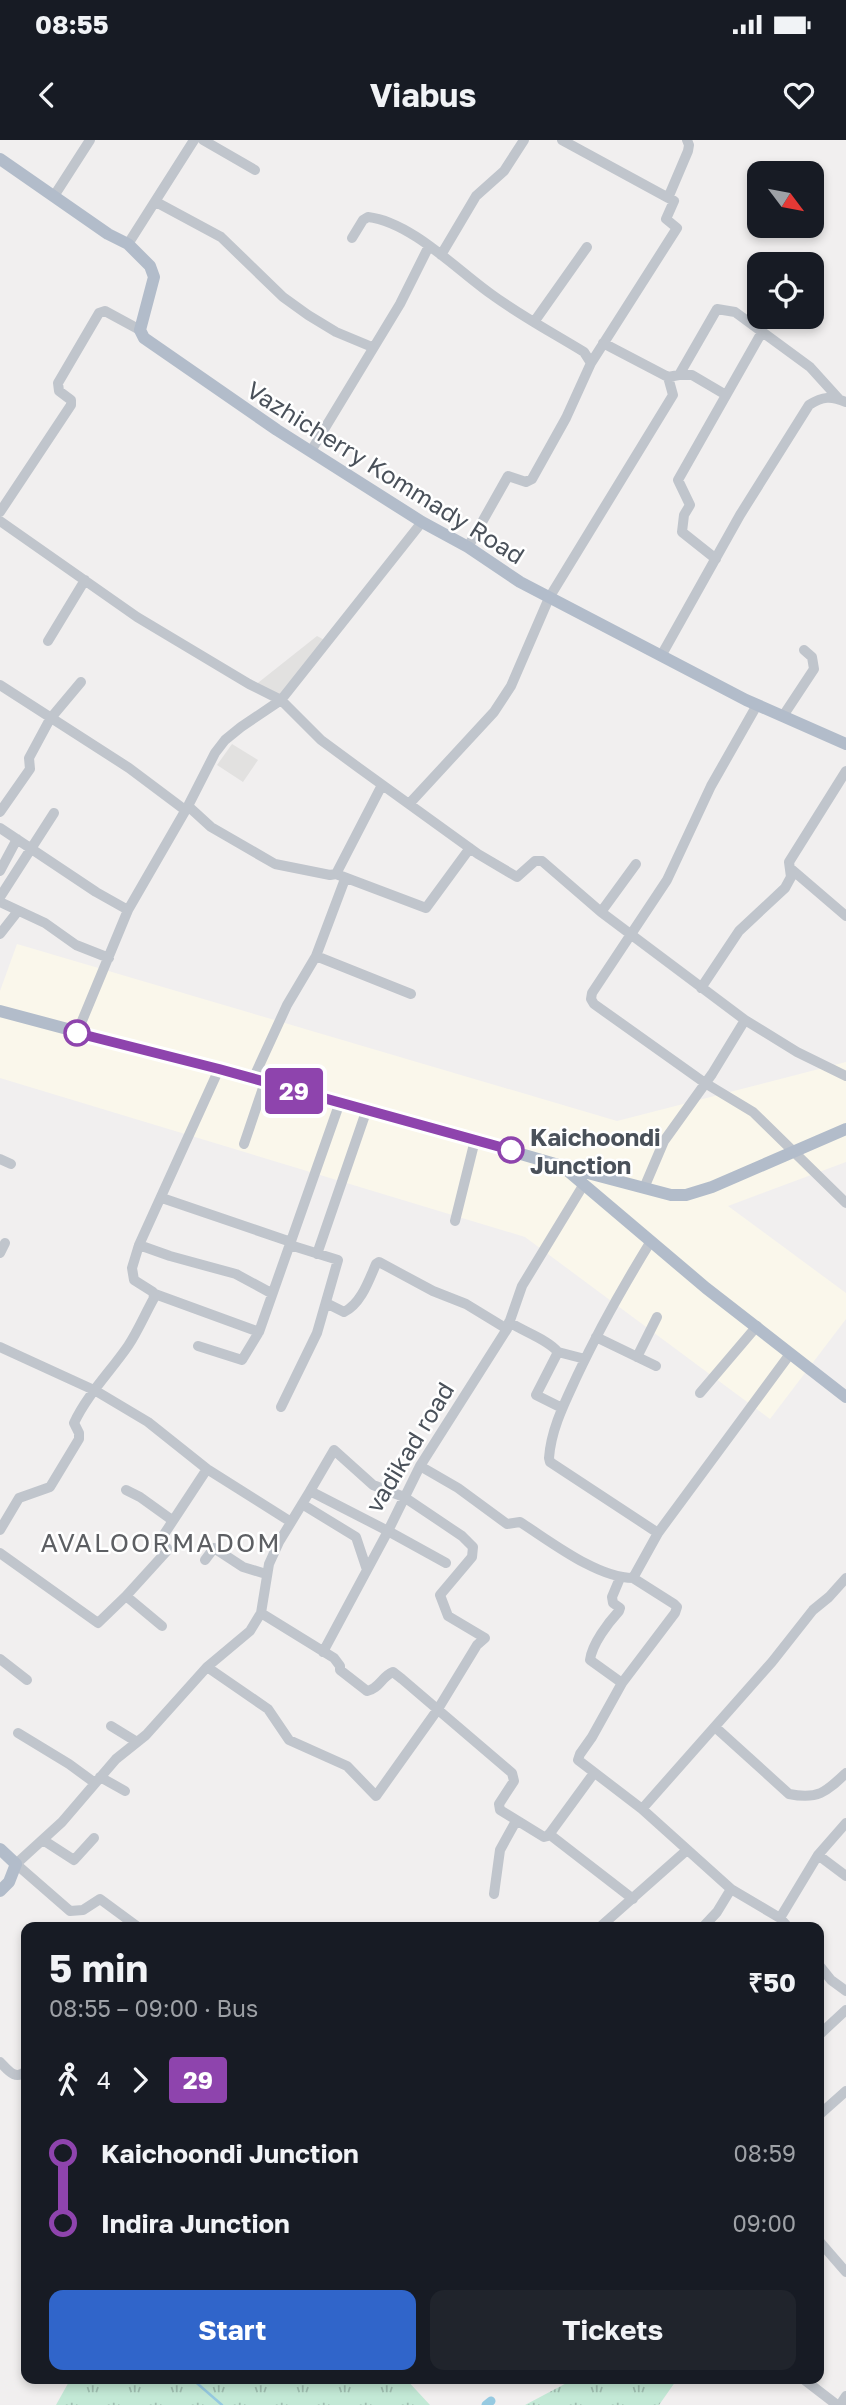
<!DOCTYPE html>
<meta charset="utf-8">
<style>
body{margin:0;font-family:"Golos Text",sans-serif;background:#20242c;color:#f1f3f6;height:100vh;display:flex;flex-direction:column;font-size:26px;white-space:nowrap}
*{box-sizing:border-box;margin:0}
p{font-size:23px;color:#9ea1a6}
.icon{flex:none;width:38px;height:38px;fill:none;stroke:currentColor;stroke-width:2;stroke-linecap:round;stroke-linejoin:round}
.map{position:relative;flex:1;overflow:hidden}
.panel{position:absolute;left:21px;top:1782px;width:803px;height:462px;display:flex;flex-direction:column;background:#171b24;border-radius:14px;box-shadow:0 4px 10px #0003}
.panel>*{flex:none}
.badge{padding:0 14px;border-radius:5px;font-size:24px;line-height:46px}
.needle{width:46px;rotate:122deg}
.buttons{position:absolute;left:747px;top:21px;display:grid;gap:14px}
.buttons a{display:grid;place-items:center;width:77px;height:77px;border-radius:14px;background:#171b24;box-shadow:0 4px 10px #0003;font-size:35px}
.map>.badge{position:absolute;translate:-50% -50%;box-shadow:0 0 0 4px #fff}
.legs{display:flex;align-items:center;gap:10px;height:77px;padding:0 28px;font-size:23px}
.legs p{margin-inline-start:auto}
.head{display:flex;align-items:center;justify-content:space-between;height:119px;padding:0 28px}
h1{font-size:38px;font-weight:700;line-height:52px}
.cta{display:flex;gap:14px;margin-top:auto;padding:14px 28px}
.cta a{flex:1;height:80px;border-radius:14px;background:#3065ca;color:#fff;font-size:28px;font-weight:700;line-height:80px;text-align:center}
.cta a+a{background:#20242c;color:#f1f3f6}
ul{padding:0 28px;list-style:none}
li{display:flex;align-items:center;gap:24px;height:70px;font-size:26px}
li i{display:grid;place-items:center;width:10px;height:100%;margin:0 9px;background:currentColor}
li i::after{content:'';width:18px;height:18px;margin:-9px;border:5px solid;border-radius:50%;background:#171b24}
li p{margin-inline-start:auto}
li:first-child i{background:linear-gradient(#0000 50%,currentColor 0)}
li:last-child i{background:linear-gradient(currentColor 50%,#0000 0)}
.status{display:flex;justify-content:space-between;align-items:center;height:49px;padding:0 35px;background:#171b24;direction:ltr}
.status svg{height:19px;fill:currentColor}
header{display:flex;justify-content:space-between;align-items:center;height:91px;padding:0 28px;background:#171b24;font-size:32px;font-weight:700}
.map>svg:first-child{display:block}
</style>
<div class="status"><b>08:55</b><svg viewBox="0 0 49 12"><path d="M0 12V9h3v3zM5 12V6h3v6zM10 12V3h3v9zM15 12V0h3v12zM26 1h20v11H26zM47 4h2v5h-2z"/></svg></div>
<header><svg class="icon" aria-label="back" viewBox="0 0 24 24"><path d="M15 5l-7 7 7 7"/></svg>Viabus<svg class="icon" aria-label="heart" viewBox="0 0 24 24"><path d="M12 20l-8-8c-3-5 5-10 8-4 3-6 11-1 8 4z"/></svg></header>
<div class="map">
<svg width="846" height="2265" viewBox="0 0 846 2265">
<defs>
<pattern id="grass-tufts" width="24" height="20" patternUnits="userSpaceOnUse" patternTransform="scale(1.75)"><rect width="24" height="20" fill="#c3e9d6"/><path d="M3 7l-1-3M5 7V3M7 7l1-3M15 17l-1-3M17 17v-4M19 17l1-3" fill="none" stroke="#a0bfb1"/></pattern>
</defs>
<rect width="100%" height="100%" fill="#f1efef"/>
<path fill="#faf7eb" d="M17 804 617 981 846 922V1022L728 1066 846 1153V1179L770 1279 525 1097 0 938V851Z"/>
<path fill="#e2e1e0" d="M317 496 328 502 283 560 254 546Z
M232 604 258 620 243 642 217 625Z"/>
<path fill="url(#grass-tufts)" d="M71 2238H405L430 2265H56Z
M576 2238H678L659 2265H525Z"/>
<g fill="none" stroke-linecap="round" stroke-linejoin="round">
<path stroke="#96cae1" stroke-width="2.5" d="M191 2238 222 2265"/>
<path stroke="#96cae1" stroke-width="9" d="M486 2265 491 2261"/>
<path stroke="#c0c5cc" stroke-width="10" d="M203 0 255 30
M562 0 674 61 666 79 677 88 591 223
M54 56 90 0
M668 58 688 11 689 5 687 0
M156 62 221 97 283 157 308 175 336 192 372 207
M352 98 363 80 368 77C411 82 457 130 491 154 521 176 553 193 584 212L591 223 566 278 532 339 526 342 508 336 468 407
M128 104 194 0
M441 115 476 56 504 31 524 0
M534 182 587 107
M603 203 668 237 679 235 717 169 735 172 810 227 839 259
M679 235H692L726 255
M311 311 400 164 429 106
M0 372 71 265V260L59 251 58 243 99 173 105 171 140 190
M0 381 137 477 249 544 281 560 321 600 359 628 478 714 517 737 535 721H542L601 772 745 880 797 912 846 936
M716 419 682 392 684 375 690 365 678 340 762 192
M48 501 85 440
M661 516 740 375 809 265C823 256 831 256 846 262
M0 545 129 628 185 670
M757 565 711 646 667 740 592 853 591 859 594 864 705 943 753 972 846 1063
M783 576 814 529 812 517 804 510
M382 645 336 734 426 768 470 708
M409 664 494 572 511 546 549 458 673 255 668 237
M188 666 211 687 275 724 330 735 336 734
M0 672 30 629 29 618 50 579 81 542
M0 688 96 752 128 770
M790 728 846 776
M0 731 17 699
M0 757 54 673
M0 762 45 783 76 805 109 818
M601 772 636 724
M0 794 18 771
M316 816 411 854
M701 848 739 791 785 748 791 737 789 722 846 631
M77 893 128 770 188 666 215 613 225 600 241 587 281 560 422 382
M253 939 287 865 316 816 345 739
M244 1004 265 942
M0 1019 11 1024
M644 1048 664 1001 712 934 745 880
M162 1058 291 1102
M455 1081 475 1000
M651 1101C624 1145 599 1189 577 1236 565 1262 551 1289 549 1318L550 1322 658 1393
M139 1105 170 1116 236 1134 271 1153
M0 1113 5 1103
M317 1114 367 969
M155 1154 259 1192 340 962
M326 1163 344 1172C361 1164 369 1140 376 1124L379 1122 433 1151 466 1164 507 1189
M509 1182C524 1192 547 1199 558 1212L536 1255 562 1268
M596 1197 656 1226
M198 1206 242 1220 259 1192
M0 1207 96 1251 148 1282 207 1329 291 1382
M558 1212 585 1219
M637 1217 657 1177
M700 1253 757 1186
M281 1267 317 1193 338 1120 290 1105
M420 1326 458 1348 507 1384 520 1382C550 1401 597 1438 633 1438L658 1393 790 1214
M126 1350 140 1357 172 1380
M302 1364 356 1397 367 1430
M0 1390 19 1358 50 1347 79 1299V1293L74 1283C87 1255 110 1232 128 1206 138 1191 145 1174 154 1158L153 1152 134 1140 132 1128 139 1105 219 929
M0 1413 98 1483 126 1456
M205 1420 214 1408 243 1427 266 1434
M620 1438 612 1457 613 1463 620 1468 619 1471C608 1483 592 1504 590 1520L622 1543
M633 1438 674 1464 677 1467 675 1473 622 1543 592 1597 580 1614 578 1620 642 1669 731 1749 780 1778 788 1787
M261 1473 334 1518 340 1526V1530L367 1551C379 1549 382 1536 393 1532L402 1539 512 1633 514 1641 499 1664 500 1670 544 1697 548 1696 594 1633
M162 1486 126 1456 166 1412 167 1408 159 1402 207 1329
M323 1512 388 1391 446 1423
M0 1519 27 1540
M207 1527 268 1569 289 1600 347 1626 376 1656 438 1569 477 1505 485 1498 448 1476 440 1455 472 1417 473 1407 462 1396 404 1357 373 1345 334 1310 310 1351
M111 1586 137 1602
M715 1587 789 1654C818 1660 826 1652 846 1633
M18 1593 69 1624 95 1643
M100 1637 125 1651
M642 1669 772 1522 813 1470 829 1457 846 1438
M549 1694 633 1759
M43 1700 74 1720 94 1698
M818 1715 846 1736
M494 1754 500 1710 516 1681
M780 1778 818 1715 846 1683
M138 1787 100 1759 83 1770 70 1771 16 1724 62 1682 116 1619 146 1595 207 1527 250 1491 261 1473 269 1424 279 1402 310 1351 388 1391 420 1326 507 1189 522 1146 584 1044
M600 1787 687 1710
M703 1787 717 1772 731 1749
M819 1825 831 1840 846 1851
M819 1895 846 1870
M0 1922C8 1930 15 1941 26 1931
M819 1975 846 1951
M819 2101 846 2132
M802 2238 837 2265
M840 2265 846 2256"/>
<path stroke="#b2bcca" stroke-width="12" d="M0 19 108 94 128 104 150 126 154 137 140 190 144 198 277 290 422 382 468 407 520 442 746 560 846 604
M0 871 367 969 562 1026 706 1148 846 1257
M565 1027 671 1055H686L712 1047 846 989
M0 1709 16 1724 9 1742 0 1751"/>
</g>
<g fill="none" stroke-linecap="round" stroke-linejoin="round">
<g stroke="#fff" stroke-width="16">
<path id="line-1" d="M77 893 219 929 511 1010"/>
</g>
<use href="#line-1" stroke="#8e44ad" stroke-width="10"/>
</g>
<g fill="#fff" stroke="#8e44ad" stroke-width="3.5">
<circle cx="77" cy="893" r="12"/>
<circle cx="511" cy="1010" r="12"/>
</g>
<g text-anchor="middle" dominant-baseline="central" stroke-width="5" stroke-linejoin="round" paint-order="stroke">
<g font-size="24" fill="#4a515a" stroke="#fff">
<text transform="translate(386 332) rotate(32)">Vazhicherry Kommady Road</text>
<text transform="translate(409 1307) rotate(-59)">vadikad road</text>
</g>
<g font-size="24" font-weight="bold" fill="#4a515a" stroke="#fff" text-anchor="start">
<text x="530" y="996">Kaichoondi<tspan x="530" dy="28">Junction</tspan></text>
</g>
<g font-size="26" letter-spacing="2" fill="#5d5f63" stroke="#fff">
<text x="161" y="1402">AVALOORMADOM</text>
</g>
</g>
</svg>
<div class="buttons">
<a><svg class="needle" viewBox="-14 -14 28 28"><path d="M0-13l5 13h-10z" fill="#e53935"/><path d="M0 13l5-13h-10z" fill="#9ea1a6"/></svg></a>
<a><svg class="icon" aria-label="locate" viewBox="0 0 24 24"><circle cx="12" cy="12" r="6"/><path d="M12 2v4M12 18v4M2 12h4M18 12h4"/></svg></a>
</div>
<b class="badge" style="left:294px;top:951px;background:#8e44ad;color:#fff">29</b>
<section class="panel">
<div class="head"><div><h1>5 min</h1><p>08:55 – 09:00 · Bus</p></div><b>₹50</b></div>
<div class="legs"><svg class="icon" aria-label="walk" viewBox="0 0 24 24"><circle cx="13" cy="4" r="2"/><path d="M13 8l-2 6 4 7M11 14l-3 7M7 12l3-4h3l4 4"/></svg>4<svg class="icon" aria-label="forward" viewBox="0 0 24 24"><path d="M9 5l7 7-7 7"/></svg><b class="badge" style="background:#8e44ad;color:#fff">29</b></div>
<ul>
<li><i style="color:#8e44ad"></i><b>Kaichoondi Junction</b><p>08:59</p></li>
<li><i style="color:#8e44ad"></i><b>Indira Junction</b><p>09:00</p></li>
</ul>
<div class="cta"><a>Start</a><a>Tickets</a></div>
</section>
</div>
